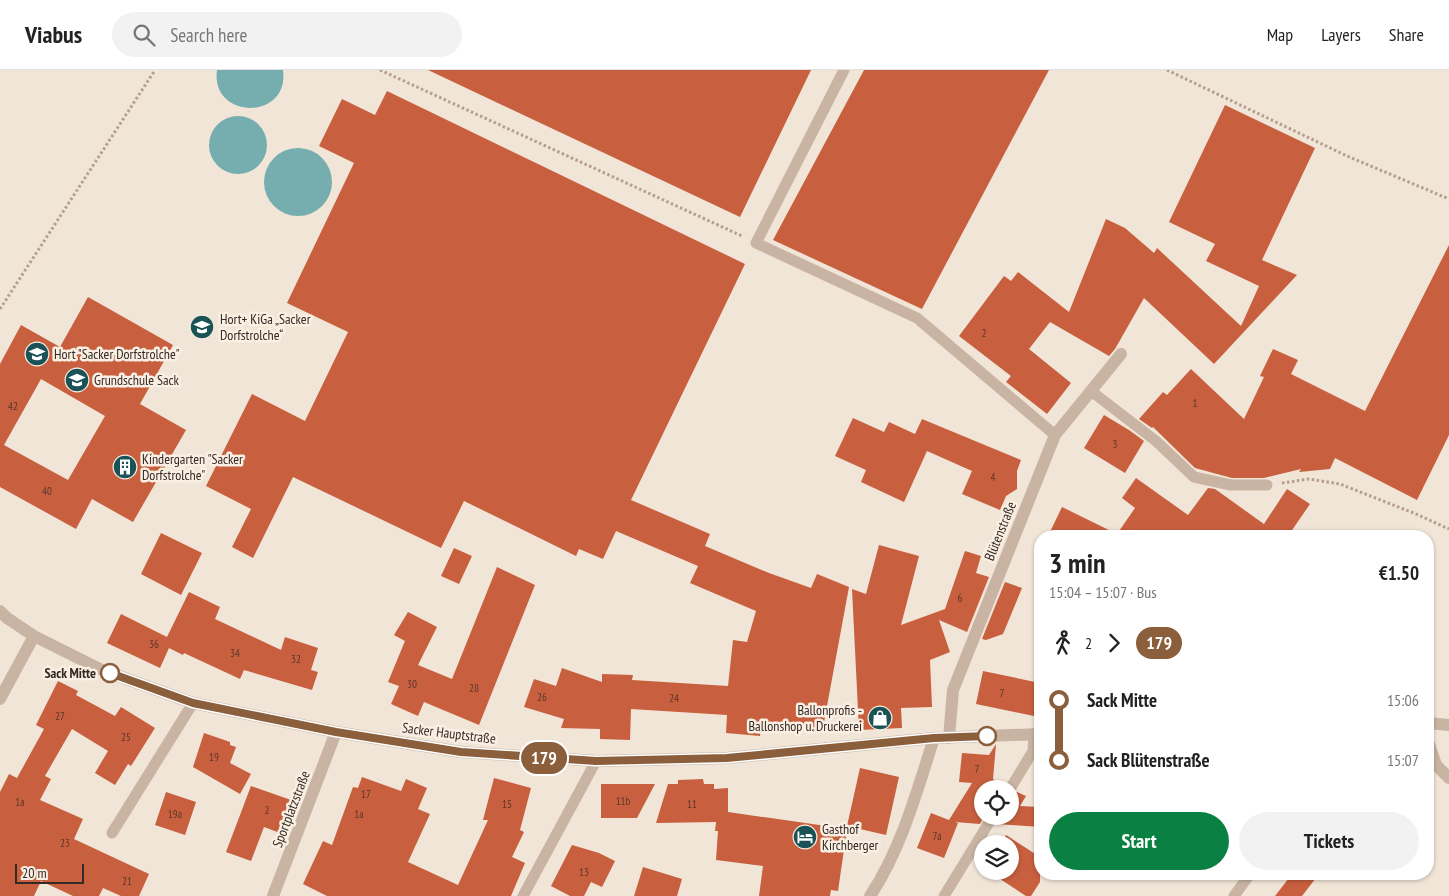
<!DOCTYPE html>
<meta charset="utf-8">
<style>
body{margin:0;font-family:"PT Sans Narrow",sans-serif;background:#f2f2f2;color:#222;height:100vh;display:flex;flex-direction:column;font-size:19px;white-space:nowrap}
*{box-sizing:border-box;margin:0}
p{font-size:16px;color:#767676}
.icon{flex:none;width:28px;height:28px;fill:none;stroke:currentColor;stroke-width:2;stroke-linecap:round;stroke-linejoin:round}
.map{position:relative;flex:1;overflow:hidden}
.panel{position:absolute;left:1034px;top:460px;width:400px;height:350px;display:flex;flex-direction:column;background:#fff;border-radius:20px;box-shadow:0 1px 4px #0004}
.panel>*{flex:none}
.badge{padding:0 10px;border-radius:16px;font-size:18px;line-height:32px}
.fabs{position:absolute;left:974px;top:710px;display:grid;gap:10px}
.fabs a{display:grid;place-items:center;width:45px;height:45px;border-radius:50%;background:#fff;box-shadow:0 1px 4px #0004;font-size:25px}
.scale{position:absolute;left:15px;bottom:12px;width:69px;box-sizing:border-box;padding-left:5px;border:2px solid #342a25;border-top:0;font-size:14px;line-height:18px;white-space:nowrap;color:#342a25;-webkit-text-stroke:4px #f9efe3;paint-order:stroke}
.map>.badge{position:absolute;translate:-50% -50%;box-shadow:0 0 0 2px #fff}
.legs{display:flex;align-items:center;gap:8px;height:55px;padding:0 15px;font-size:16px}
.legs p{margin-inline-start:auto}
.headline{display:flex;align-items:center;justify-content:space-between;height:85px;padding:0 15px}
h1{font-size:28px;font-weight:600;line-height:38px}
.cta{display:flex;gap:10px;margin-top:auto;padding:10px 15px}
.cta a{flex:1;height:58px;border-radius:30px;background:#0b8043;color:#fff;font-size:20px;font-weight:600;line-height:58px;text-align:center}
.cta a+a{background:#f2f2f2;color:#222}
ul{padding:0 15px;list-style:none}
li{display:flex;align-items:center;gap:18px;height:60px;font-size:19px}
li i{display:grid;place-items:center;width:8px;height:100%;margin:0 6px;background:currentColor}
li i::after{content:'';width:12px;height:12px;margin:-6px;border:4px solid;border-radius:50%;background:#fff}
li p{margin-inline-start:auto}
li:first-child i{background:linear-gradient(#0000 50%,currentColor 0)}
li:last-child i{background:linear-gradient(currentColor 50%,#0000 0)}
header{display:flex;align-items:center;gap:30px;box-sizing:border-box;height:70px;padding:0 25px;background:#fff;border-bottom:1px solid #e0e0e0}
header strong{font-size:24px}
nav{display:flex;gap:28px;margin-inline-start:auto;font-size:18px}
.search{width:350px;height:45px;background:#f2f2f2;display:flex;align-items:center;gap:12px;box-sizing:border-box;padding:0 18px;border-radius:28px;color:#767676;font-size:19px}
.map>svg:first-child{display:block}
</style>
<header>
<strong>Viabus</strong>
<div class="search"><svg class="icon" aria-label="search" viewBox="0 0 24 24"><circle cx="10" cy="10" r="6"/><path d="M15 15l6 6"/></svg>Search here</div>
<nav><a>Map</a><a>Layers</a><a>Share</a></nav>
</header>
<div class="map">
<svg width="1449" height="826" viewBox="0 0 1449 826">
<rect width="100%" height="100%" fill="#f1e5d7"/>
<path fill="#76adae" d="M217 0H283C290 51 210 50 217 0Z
M209 75a29 29 0 1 1 58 0a29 29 0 1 1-58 0Z
M264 112a34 34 0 1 1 68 0a34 34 0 1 1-68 0Z"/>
<path fill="#c85f3f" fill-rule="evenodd" d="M428 0H811L740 147Z
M864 0H1049L922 239 773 170Z
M387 21 745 194 631 430 710 464 705 476 769 503 811 518 817 504 849 517 822 663 761 653 760 666 726 663 727 645 631 639 630 670 600 669V659L561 658 564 649 524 637 534 609 556 616 562 598 602 612V604L633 605 632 610 728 616 733 570 747 572 756 541 690 513 698 496 616 461 603 489 579 479 576 486 464 431 441 478 293 407 253 488 232 477 251 439 206 416 252 324 305 351 348 262 287 233 354 93 319 76 342 29 375 45Z
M1225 35 1315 78 1262 190 1297 205 1214 294 1144 228 1115 279 1109 286 1050 252 1029 279 1071 313 1047 344 1006 312 1011 306 959 266 1004 206 1011 211 1018 202 1069 242 1106 149 1125 158 1154 183 1157 178 1241 256 1259 216 1206 191 1215 174 1169 152Z
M1449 175V365L1417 430 1335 388 1330 399 1299 402 1301 399 1264 408H1232L1217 404 1195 398 1153 357 1152 358 1139 349 1163 322 1167 325 1191 299 1244 349 1264 307 1260 306 1273 279 1298 290 1291 304 1365 341Z
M88 227 173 275 140 334 186 360 133 452 92 429 76 459 0 417V294L21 255 60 277ZM41 309 105 346 68 410 4 375Z
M1104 345 1129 360 1144 371 1125 403 1084 378Z
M853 348 884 362 889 352 915 364 922 349 1021 390 1017 401V419L1006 426 1000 440 962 424 972 401 927 381 904 432 861 412 866 400 835 386Z
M1136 408 1188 445 1208 418 1215 419 1264 454 1287 419 1310 434 1288 466H1048L1062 437 1117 464 1135 438 1122 428Z
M161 463 202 483 181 525 141 504Z
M879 475 919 486 901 555 945 539 965 481 981 486 976 503 989 507 967 562 939 550 950 582 930 590 932 637 901 638 902 658 859 660 852 519 866 524Z
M454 478 472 486 459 514 441 506Z
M497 497 535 515 479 655 424 632 418 646 391 634 399 616 388 612 405 571 394 565 408 542 437 557 418 595 452 609Z
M1005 512 1022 518 1003 564 986 570 982 569Z
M189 522 220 537 215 549 281 580 285 567 318 578 311 600 318 602 312 620 244 600 240 609 184 583 183 585 169 578 160 598 107 573 121 544 167 567Z
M983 601 1040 613 1034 646 976 634Z
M58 611 78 621 76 625 115 646 121 637 155 658 131 696 128 694 115 715 95 703 108 681 72 659 45 706 51 709 40 730 83 749 74 769 149 804 139 826H121L103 818 99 826H73L41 811 34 826H0V722L9 704 17 708 44 659 36 655Z
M204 663 230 672V675L236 677 230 693 251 704 240 724 193 697Z
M996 674 993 709 1004 715 1003 719H982V746H984L980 754 955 752 958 753 944 788 917 778 931 743 949 750 972 713 959 712 962 683 989 685Z
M860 698 899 707 886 765 847 756Z
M362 707 401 721 406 709 427 718 418 739 430 744 408 792 458 815 488 750H483L494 708 531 718 520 760 524 762 512 787 525 793 511 826H327L303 814 323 771 332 775 353 717 358 718Z
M703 709 704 714H714V719L728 718V742L847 759 838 821 831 820 830 826H759L763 796 716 790 718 761H715L716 752 656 753 668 714H678V710Z
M601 714H655L637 748H601Z
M251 716 291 730 280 763 264 757 251 791 226 782Z
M166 722 196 732 185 765 155 755Z
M1017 722 1026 726 1020 736 1040 737V757L997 754 1000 746H1010V726L1014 725Z
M1006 765 1040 787V812L1031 826H1026L988 801H1010V774H1001Z
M572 775 599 783 615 791 602 817 591 812 584 826H570L551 816Z
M643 797 682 809 677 826H634Z
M1292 804H1319L1302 826H1275Z"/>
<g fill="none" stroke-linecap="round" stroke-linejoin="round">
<path stroke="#b59e8e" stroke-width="3" stroke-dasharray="2.5 2.5" stroke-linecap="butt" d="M380 0 742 166
M1167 0 1347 86 1449 129
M0 239 155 0
M1282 413 1309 409 1340 414 1416 444 1449 459"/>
<path stroke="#c9b4a3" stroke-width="11" d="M844 0 756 173 917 248 1055 365
M1091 321 1156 371 1194 407 1231 415H1267
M1010 719 1033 681 1034 664
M112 763 193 633
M523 826 596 691
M944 826 993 746
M1234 826 1250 804"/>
<path stroke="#c9b4a3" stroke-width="12" d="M0 541 7 548 34 566 102 600 193 633 336 662 461 682 596 691 727 688 934 668 1040 664
M0 629 34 566
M1428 653 1449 655
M949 668 953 620 1055 365 1121 284
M1428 671 1436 695 1449 708
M273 826 336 662
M870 826C901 780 917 721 934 668"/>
</g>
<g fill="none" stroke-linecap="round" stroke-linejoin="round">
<g stroke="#fff" stroke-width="11">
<path id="line-1" d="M110 603 193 633 336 662 461 682 596 691 727 688 934 668 987 666"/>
</g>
<use href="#line-1" stroke="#8b5e3c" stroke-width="8"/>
</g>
<defs>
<g id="school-disc" transform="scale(1.25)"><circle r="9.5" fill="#1b5256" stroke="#f9efe3"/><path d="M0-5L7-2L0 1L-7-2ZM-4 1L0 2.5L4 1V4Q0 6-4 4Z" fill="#fff"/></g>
<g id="building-disc" transform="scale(1.25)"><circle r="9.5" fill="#1b5256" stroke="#f9efe3"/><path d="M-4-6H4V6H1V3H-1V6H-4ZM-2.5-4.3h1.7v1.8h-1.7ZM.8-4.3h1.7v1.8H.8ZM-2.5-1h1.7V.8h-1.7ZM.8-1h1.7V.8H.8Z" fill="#fff"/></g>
<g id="shop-disc" transform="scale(1.25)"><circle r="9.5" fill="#1b5256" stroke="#f9efe3"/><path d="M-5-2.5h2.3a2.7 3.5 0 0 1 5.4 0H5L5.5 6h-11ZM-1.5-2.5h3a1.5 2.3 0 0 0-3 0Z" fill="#fff"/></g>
<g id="hotel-disc" transform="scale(1.25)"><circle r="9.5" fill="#1b5256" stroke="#f9efe3"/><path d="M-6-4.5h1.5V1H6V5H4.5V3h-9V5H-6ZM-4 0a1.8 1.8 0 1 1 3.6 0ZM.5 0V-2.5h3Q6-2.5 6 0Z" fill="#fff"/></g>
</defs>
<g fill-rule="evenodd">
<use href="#school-disc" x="202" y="257"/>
<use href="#school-disc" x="37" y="284"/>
<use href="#school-disc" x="77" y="310"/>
<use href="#building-disc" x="125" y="397"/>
<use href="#shop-disc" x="880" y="648"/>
<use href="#hotel-disc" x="805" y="767"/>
</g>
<g fill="#fff" stroke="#8b5e3c" stroke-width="2.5">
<circle cx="110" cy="603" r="9"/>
<circle cx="987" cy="666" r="9"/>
</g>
<g text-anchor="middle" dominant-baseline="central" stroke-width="5" stroke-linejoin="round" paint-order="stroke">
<g font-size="11" fill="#59372c">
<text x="984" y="263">2</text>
<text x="1195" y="333">1</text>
<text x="13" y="336">42</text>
<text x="1115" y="374">3</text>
<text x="993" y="407">4</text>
<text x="47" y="421">40</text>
<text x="960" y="528">6</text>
<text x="154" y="574">36</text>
<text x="235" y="583">34</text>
<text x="296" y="589">32</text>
<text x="412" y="614">30</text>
<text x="474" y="618">28</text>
<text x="1002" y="623">7</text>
<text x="542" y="627">26</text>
<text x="674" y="628">24</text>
<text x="60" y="646">27</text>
<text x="126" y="667">25</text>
<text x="214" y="687">19</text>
<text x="977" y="699">7</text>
<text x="366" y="724">17</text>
<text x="623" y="731">11b</text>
<text x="20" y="732">1a</text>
<text x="507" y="734">15</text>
<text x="692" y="734">11</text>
<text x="267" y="740">2</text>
<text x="175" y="744">19a</text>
<text x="359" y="744">1a</text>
<text x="937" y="766">7a</text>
<text x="65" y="773">23</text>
<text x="584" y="802">13</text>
<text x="127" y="811">21</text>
</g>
<g font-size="14" fill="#342a25" stroke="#f9efe3" text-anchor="start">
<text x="220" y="249">Hort+ KiGa „Sacker<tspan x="220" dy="16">Dorfstrolche“</tspan></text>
<text x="54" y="284">Hort "Sacker Dorfstrolche"</text>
<text x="94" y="310">Grundschule Sack</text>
<text x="142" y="389">Kindergarten "Sacker<tspan x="142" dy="16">Dorfstrolche"</tspan></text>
<text x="862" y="640" text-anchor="end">Ballonprofis -<tspan x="862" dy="16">Ballonshop u. Druckerei</tspan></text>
<text x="822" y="759">Gasthof<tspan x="822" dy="16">Kirchberger</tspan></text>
</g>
<g font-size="14" fill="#342a25" stroke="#f9efe3">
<text transform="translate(1000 461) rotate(-68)">Blütenstraße</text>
<text transform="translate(449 663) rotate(7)">Sacker Hauptstraße</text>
<text transform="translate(291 739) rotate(-69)">Sportplatzstraße</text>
</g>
<g font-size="14" font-weight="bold" fill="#342a25" stroke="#f9efe3" text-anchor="end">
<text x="96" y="603">Sack Mitte</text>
</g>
</g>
</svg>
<div class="fabs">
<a><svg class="icon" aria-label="locate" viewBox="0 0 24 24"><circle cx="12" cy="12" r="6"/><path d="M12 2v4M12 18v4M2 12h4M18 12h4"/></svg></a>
<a><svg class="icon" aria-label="layers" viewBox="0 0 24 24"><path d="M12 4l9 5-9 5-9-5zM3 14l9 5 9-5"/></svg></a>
</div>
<div class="scale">20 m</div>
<b class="badge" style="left:544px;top:688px;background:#8b5e3c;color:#fff">179</b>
<section class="panel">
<div class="headline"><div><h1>3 min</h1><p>15:04 – 15:07 · Bus</p></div><b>€1.50</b></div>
<div class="legs"><svg class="icon" aria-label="walk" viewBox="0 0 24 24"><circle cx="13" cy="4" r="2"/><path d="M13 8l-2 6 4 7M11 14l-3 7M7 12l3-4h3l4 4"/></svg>2<svg class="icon" aria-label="forward" viewBox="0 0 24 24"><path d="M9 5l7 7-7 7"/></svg><b class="badge" style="background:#8b5e3c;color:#fff">179</b></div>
<ul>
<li><i style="color:#8b5e3c"></i><b>Sack Mitte</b><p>15:06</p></li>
<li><i style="color:#8b5e3c"></i><b>Sack Blütenstraße</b><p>15:07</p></li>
</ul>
<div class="cta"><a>Start</a><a>Tickets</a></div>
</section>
</div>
